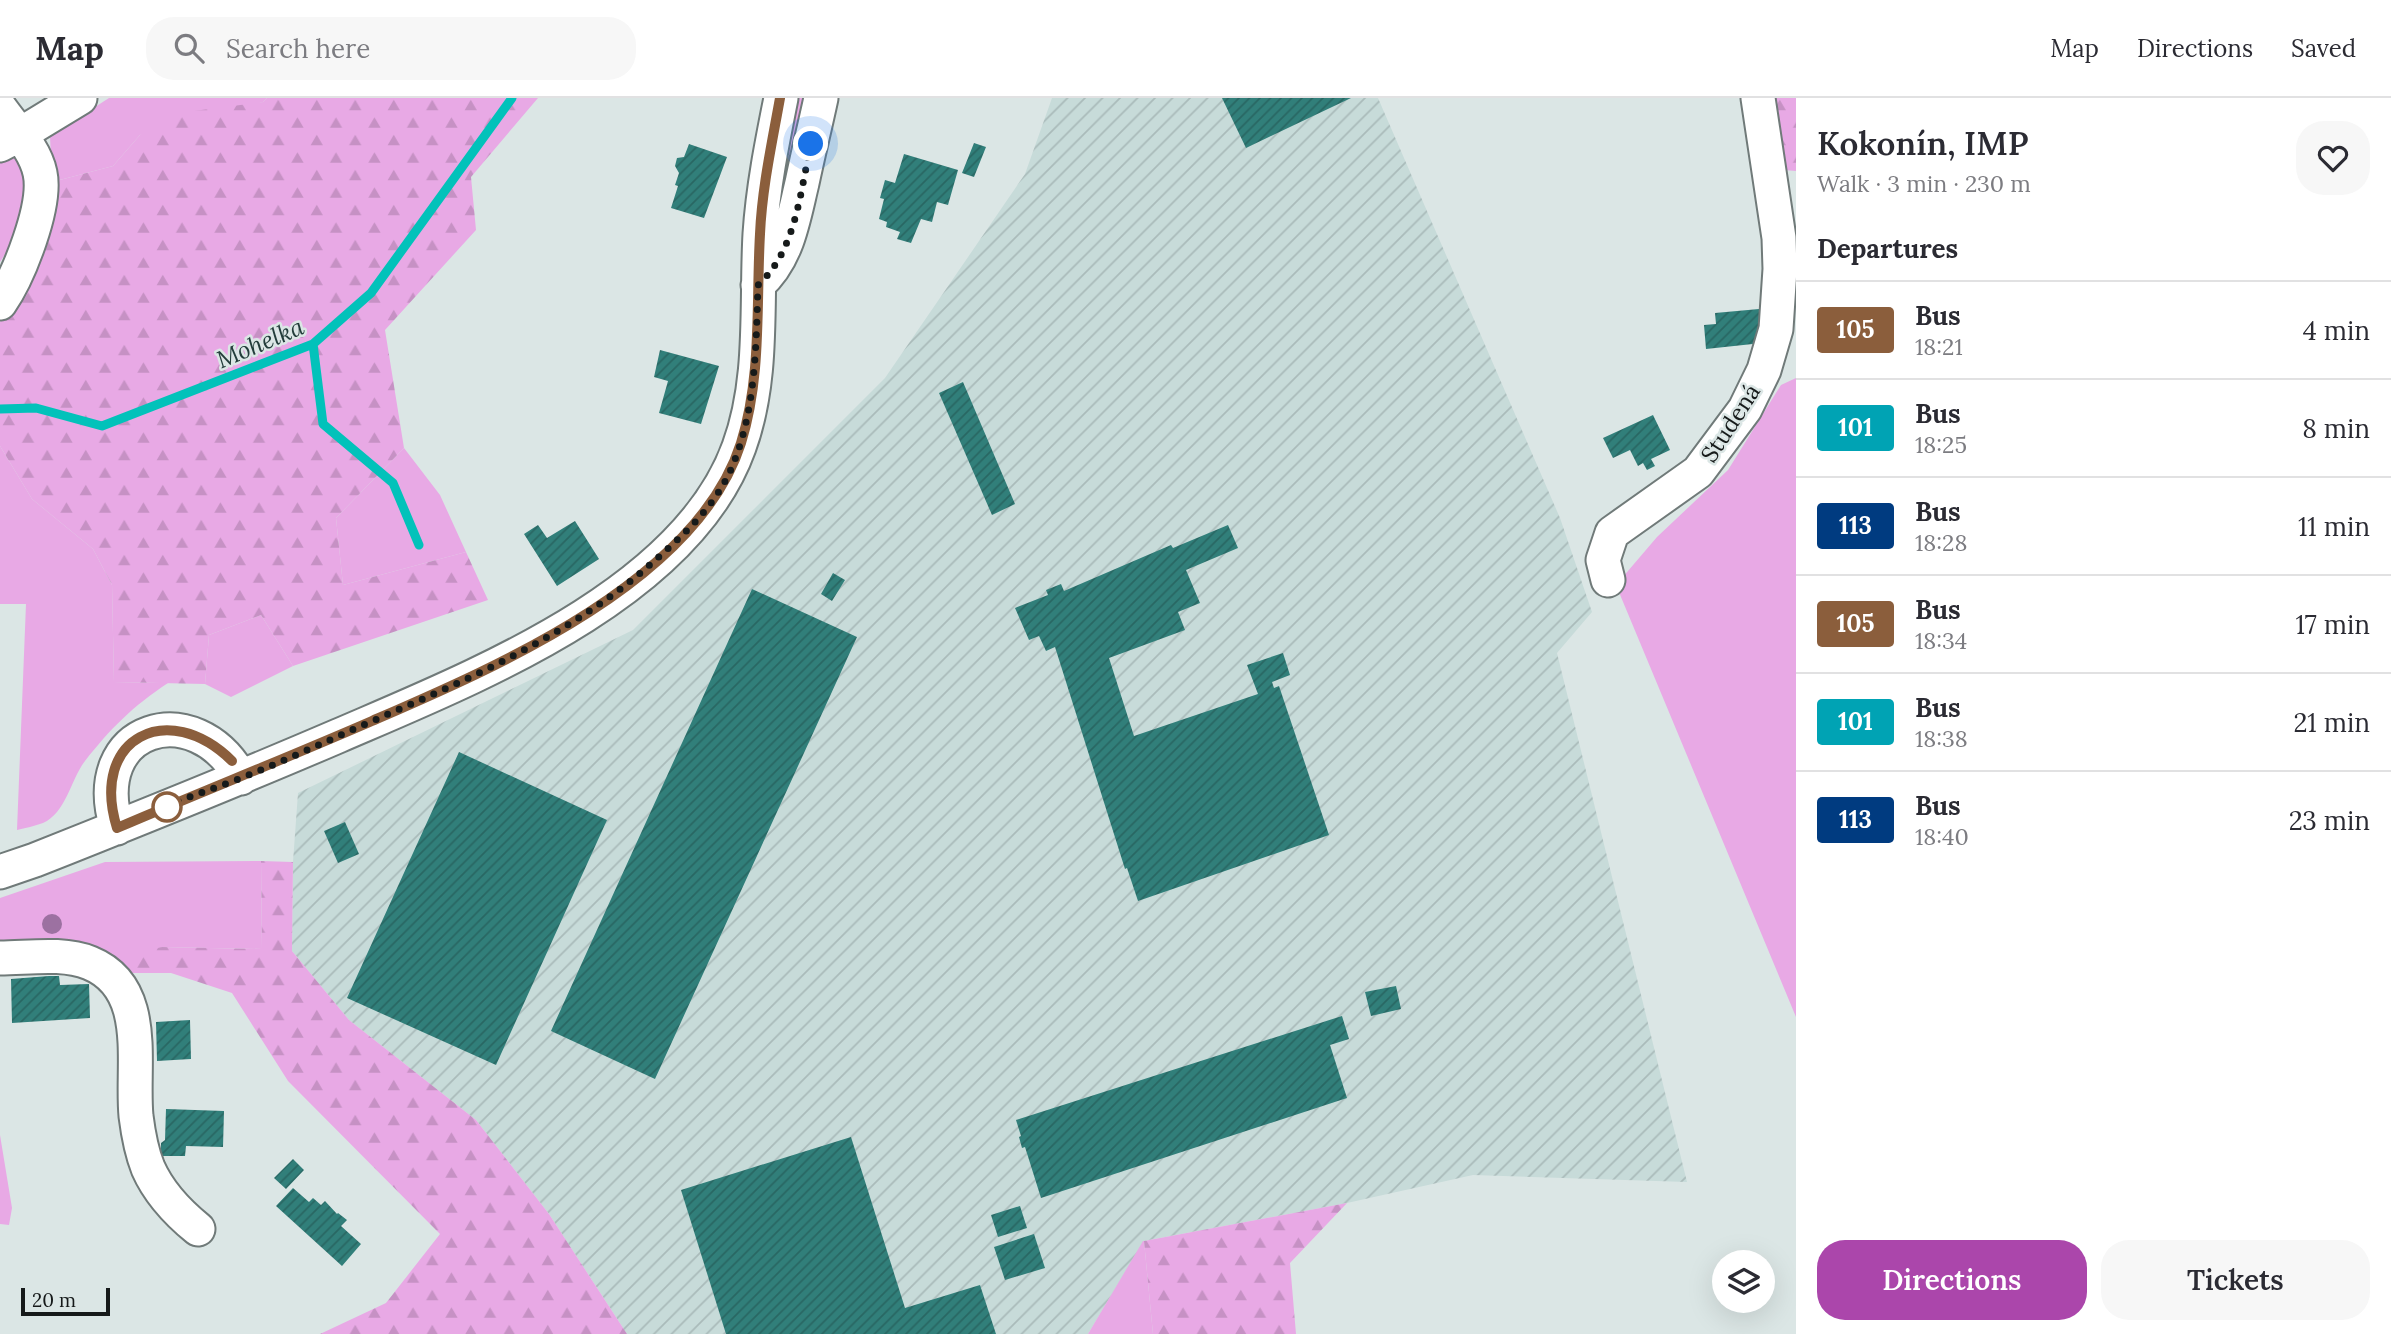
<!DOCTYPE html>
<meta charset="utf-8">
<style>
body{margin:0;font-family:Lora,serif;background:#f7f7f7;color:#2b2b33;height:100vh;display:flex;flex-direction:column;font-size:26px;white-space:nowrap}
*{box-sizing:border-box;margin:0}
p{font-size:23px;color:#7c7c81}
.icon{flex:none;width:38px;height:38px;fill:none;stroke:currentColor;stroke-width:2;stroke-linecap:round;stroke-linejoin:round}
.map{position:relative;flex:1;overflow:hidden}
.side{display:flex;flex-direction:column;background:#fff;width:595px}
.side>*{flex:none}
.badge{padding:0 14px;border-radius:5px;font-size:24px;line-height:46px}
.buttons{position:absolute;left:1712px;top:1152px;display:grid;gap:14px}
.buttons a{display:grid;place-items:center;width:63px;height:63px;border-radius:50%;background:#fff;box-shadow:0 7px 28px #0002;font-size:35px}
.scale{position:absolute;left:21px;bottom:18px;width:89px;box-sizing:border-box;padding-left:7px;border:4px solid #161a1a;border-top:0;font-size:19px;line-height:24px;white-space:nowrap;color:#161a1a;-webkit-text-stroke:5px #dbe6e5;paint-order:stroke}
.you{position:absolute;width:35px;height:35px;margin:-18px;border:5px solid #fff;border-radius:50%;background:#1a73e8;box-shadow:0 0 0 10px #1a73e833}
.map>.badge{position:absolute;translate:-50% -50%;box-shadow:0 0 0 4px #fff}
h2{padding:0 21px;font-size:26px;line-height:63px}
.round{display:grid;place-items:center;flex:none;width:74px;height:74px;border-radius:28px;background:#f7f7f7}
.head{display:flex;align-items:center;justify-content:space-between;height:119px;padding:0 21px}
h1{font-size:33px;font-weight:600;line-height:52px}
.primary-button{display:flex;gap:14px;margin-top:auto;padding:14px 21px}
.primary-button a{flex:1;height:80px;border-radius:28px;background:#ab46ab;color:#fff;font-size:28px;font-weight:600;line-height:80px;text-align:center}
.primary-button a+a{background:#f7f7f7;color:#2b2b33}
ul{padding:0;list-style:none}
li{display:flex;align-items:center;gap:21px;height:98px;padding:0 21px;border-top:2px solid #e1e1e2}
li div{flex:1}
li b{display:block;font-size:26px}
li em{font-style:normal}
li .badge{min-width:77px;font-weight:700;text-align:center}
header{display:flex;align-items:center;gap:42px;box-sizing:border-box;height:98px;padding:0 35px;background:#fff;border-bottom:2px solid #e1e1e2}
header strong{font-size:33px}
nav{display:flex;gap:38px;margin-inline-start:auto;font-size:24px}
.search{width:490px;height:63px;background:#f7f7f7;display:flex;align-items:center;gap:18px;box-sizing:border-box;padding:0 24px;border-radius:28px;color:#7c7c81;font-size:26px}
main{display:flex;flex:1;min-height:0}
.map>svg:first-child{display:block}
</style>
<header>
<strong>Map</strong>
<div class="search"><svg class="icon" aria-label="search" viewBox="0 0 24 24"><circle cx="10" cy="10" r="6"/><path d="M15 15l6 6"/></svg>Search here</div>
<nav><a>Map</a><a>Directions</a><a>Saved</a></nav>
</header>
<main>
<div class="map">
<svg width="1796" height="1236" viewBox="0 0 1796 1236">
<defs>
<pattern id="industrial-furrows" width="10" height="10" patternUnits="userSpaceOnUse" patternTransform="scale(1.75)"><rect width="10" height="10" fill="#c7dbd9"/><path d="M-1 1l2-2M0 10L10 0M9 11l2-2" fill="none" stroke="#aabbba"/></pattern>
<pattern id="forest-firs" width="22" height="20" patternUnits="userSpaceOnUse" patternTransform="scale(1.75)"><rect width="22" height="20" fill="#e8a9e5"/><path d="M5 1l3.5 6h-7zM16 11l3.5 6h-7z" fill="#c691c4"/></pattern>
<pattern id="building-hatch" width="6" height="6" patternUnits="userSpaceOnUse" patternTransform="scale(1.75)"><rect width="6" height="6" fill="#317f7a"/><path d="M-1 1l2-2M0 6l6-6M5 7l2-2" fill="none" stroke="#296763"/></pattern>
</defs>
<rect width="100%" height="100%" fill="#dbe6e5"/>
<path fill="url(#industrial-furrows)" d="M1052 0H1378L1560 420 1592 514 1557 555 1687 1084 1473 1077 1347 1105 1144 1143 1088 1236H627L549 1116 476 1022 349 922 292 853 293 764 298 695 633 532 885 280 1025 76Z"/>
<path fill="#e8a9e5" d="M109 0H267L263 4 140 37 113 68 52 84 50 38Z
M795 0H807L786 100 776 97Z
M18 56 29 91 13 144 0 164V58Z
M1796 280V919L1616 487 1657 439 1728 372 1781 287Z
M0 348 32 401 93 451 112 487 114 584 168 585C133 608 110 631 85 663 71 681 66 715 43 725 35 728 25 730 17 732L26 506H0Z
M404 350 440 397 466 454 343 487 336 420Z
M261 517 293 568 231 599 205 586 209 537Z
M261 763 262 851 162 849 122 875H0V800L105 764Z
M0 1037 12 1110 9 1127 0 1126Z
M1144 1143 1153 1236H1088L1143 1143Z"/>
<path fill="url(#forest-firs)" d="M267 0H538L471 79 476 132 385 232 404 350 336 420 343 487 466 454 488 502 293 568 261 517 209 537 205 586 114 584 112 487 93 451 32 401 0 348V224L13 203 52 84 113 68 140 37 170 16 263 4Z
M1776 0H1796V73L1784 72Z
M261 763 293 764 292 853 349 922 476 1022 549 1116 627 1236H320L386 1205 440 1136 288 983 232 895 171 875H122L136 855 162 849 262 851Z
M1347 1105 1290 1165 1296 1236H1153L1144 1143Z"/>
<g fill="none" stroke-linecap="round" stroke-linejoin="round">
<path stroke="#02c2ba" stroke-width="9" d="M313 246 323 326 393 385 419 447
M0 311 36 310 102 328 313 246 371 195 512 0"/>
</g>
<path fill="url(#building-hatch)" d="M1222 0H1351L1246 50Z
M974 45 986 49 974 79 962 75Z
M689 46 727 59 704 120 671 110 678 88 675 87 679 75 675 68 677 60 684 59Z
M904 56 958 72 948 107 937 104 932 124 921 121 911 145 897 141 900 134 886 129 887 124 879 121 884 101 880 100 885 82 895 85Z
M1759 211 1762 245 1706 251 1704 227 1716 226 1715 215Z
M660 252 719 268 701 326 659 315 668 283 654 279Z
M963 284 1015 406 992 417 939 295Z
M1653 317 1670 352 1651 361 1655 368 1647 372 1643 365 1638 368 1630 352 1613 360 1603 340Z
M575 423 599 461 557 488 524 436 538 427 547 440Z
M1228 427 1238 450 1186 472 1200 505 1178 514 1185 532 1109 560 1134 638 1258 596 1247 567 1283 555 1290 577 1272 584 1274 590 1279 588 1329 737 1138 803 1127 770 1125 771 1055 549 1046 553 1039 538 1029 542 1015 510 1048 497 1046 492 1061 486 1064 493 1171 447 1173 450Z
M833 475 845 482 832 503 821 496Z
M752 491 857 539 655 981 551 933Z
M459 654 607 722 496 967 347 900Z
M345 724 359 756 338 765 324 733Z
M49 878H59L60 887 89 886 90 920 12 925 11 881Z
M1396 888 1401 911 1371 918 1365 894Z
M1342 918 1349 941 1330 947 1347 1000 1041 1100 1025 1049 1022 1050 1019 1039 1021 1038 1016 1022Z
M190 922 191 961 157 963 156 924Z
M166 1011 224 1013 223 1049 186 1048 185 1058H161V1045L165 1042Z
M851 1039 905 1210 980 1187 996 1236H726L681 1092Z
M293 1061 304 1072 286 1091 274 1080Z
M293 1090 309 1104 313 1100 321 1107 325 1103 337 1116 338 1115 347 1122 341 1128 361 1146 342 1168 276 1108Z
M1020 1108 1027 1130 998 1139 991 1117Z
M1034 1136 1045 1170 1005 1182 994 1149Z"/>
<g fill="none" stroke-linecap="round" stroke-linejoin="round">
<g stroke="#707a79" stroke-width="37">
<path id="minor" d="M0 10C14 30 35 51 40 75 47 107 19 178 0 205
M0 47 19 37 80 0
M758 187C788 160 793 122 802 85 808 56 815 28 821 0
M1608 482 1603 462 1612 435 1698 374 1745 311 1764 272 1776 231 1780 171 1779 140 1758 0
M117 730C85 628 195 596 241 680
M0 774 35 762C136 722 238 681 338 638 472 580 686 497 739 349 764 281 756 206 760 136 763 90 772 45 781 0
M0 860C28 860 63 854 90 865 151 890 131 967 136 1018 138 1034 142 1055 148 1070 159 1095 177 1114 198 1131"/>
</g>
<use href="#minor" stroke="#fff" stroke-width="33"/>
</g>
<circle fill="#9c71a1" cx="52" cy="826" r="10"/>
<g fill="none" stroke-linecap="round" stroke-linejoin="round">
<g stroke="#fff" stroke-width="16">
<path id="line" d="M232 663C168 600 89 640 117 730 201 694 287 660 372 623 494 570 697 484 741 345 762 278 756 206 760 136 762 90 772 45 780 0"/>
</g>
<use href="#line" stroke="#8b5e3c" stroke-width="10"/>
<path stroke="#161a1a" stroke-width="7" stroke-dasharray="0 12.6" d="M167 709C191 697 216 690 241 680 287 662 331 641 377 621 478 577 581 532 663 455 691 430 717 404 732 369 756 312 756 248 758 187 796 153 800 94 811 46"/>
</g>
<circle fill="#fff" stroke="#8b5e3c" stroke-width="3.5" cx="167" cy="709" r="14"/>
<g text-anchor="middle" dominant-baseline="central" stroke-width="5" stroke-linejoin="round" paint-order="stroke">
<g font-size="23" fill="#161a1a" stroke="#dbe6e5">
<text transform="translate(1730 325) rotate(-57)">Studená</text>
</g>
<g font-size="24" font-style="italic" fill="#233d3b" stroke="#dbe6e5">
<text transform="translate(260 245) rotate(-23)">Mohelka</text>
</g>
</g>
</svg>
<div class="buttons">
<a><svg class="icon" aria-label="layers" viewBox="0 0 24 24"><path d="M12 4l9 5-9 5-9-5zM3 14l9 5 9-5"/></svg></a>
</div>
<div class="scale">20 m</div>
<div class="you" style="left:811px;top:46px"></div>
</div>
<section class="side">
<div class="head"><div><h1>Kokonín, IMP</h1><p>Walk · 3 min · 230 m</p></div><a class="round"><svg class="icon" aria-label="heart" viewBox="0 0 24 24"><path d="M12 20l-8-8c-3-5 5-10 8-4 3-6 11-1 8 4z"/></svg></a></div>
<h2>Departures</h2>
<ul>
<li><span class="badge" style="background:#8b5e3c;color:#fff">105</span><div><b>Bus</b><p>18:21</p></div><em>4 min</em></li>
<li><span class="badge" style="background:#00a3b4;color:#fff">101</span><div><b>Bus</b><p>18:25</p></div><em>8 min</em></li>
<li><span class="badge" style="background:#003b80;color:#fff">113</span><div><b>Bus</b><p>18:28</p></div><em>11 min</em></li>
<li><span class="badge" style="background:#8b5e3c;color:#fff">105</span><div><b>Bus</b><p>18:34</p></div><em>17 min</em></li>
<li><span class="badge" style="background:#00a3b4;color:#fff">101</span><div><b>Bus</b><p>18:38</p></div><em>21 min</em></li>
<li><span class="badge" style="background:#003b80;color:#fff">113</span><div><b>Bus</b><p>18:40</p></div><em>23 min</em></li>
</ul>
<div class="primary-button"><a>Directions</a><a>Tickets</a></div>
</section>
</main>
